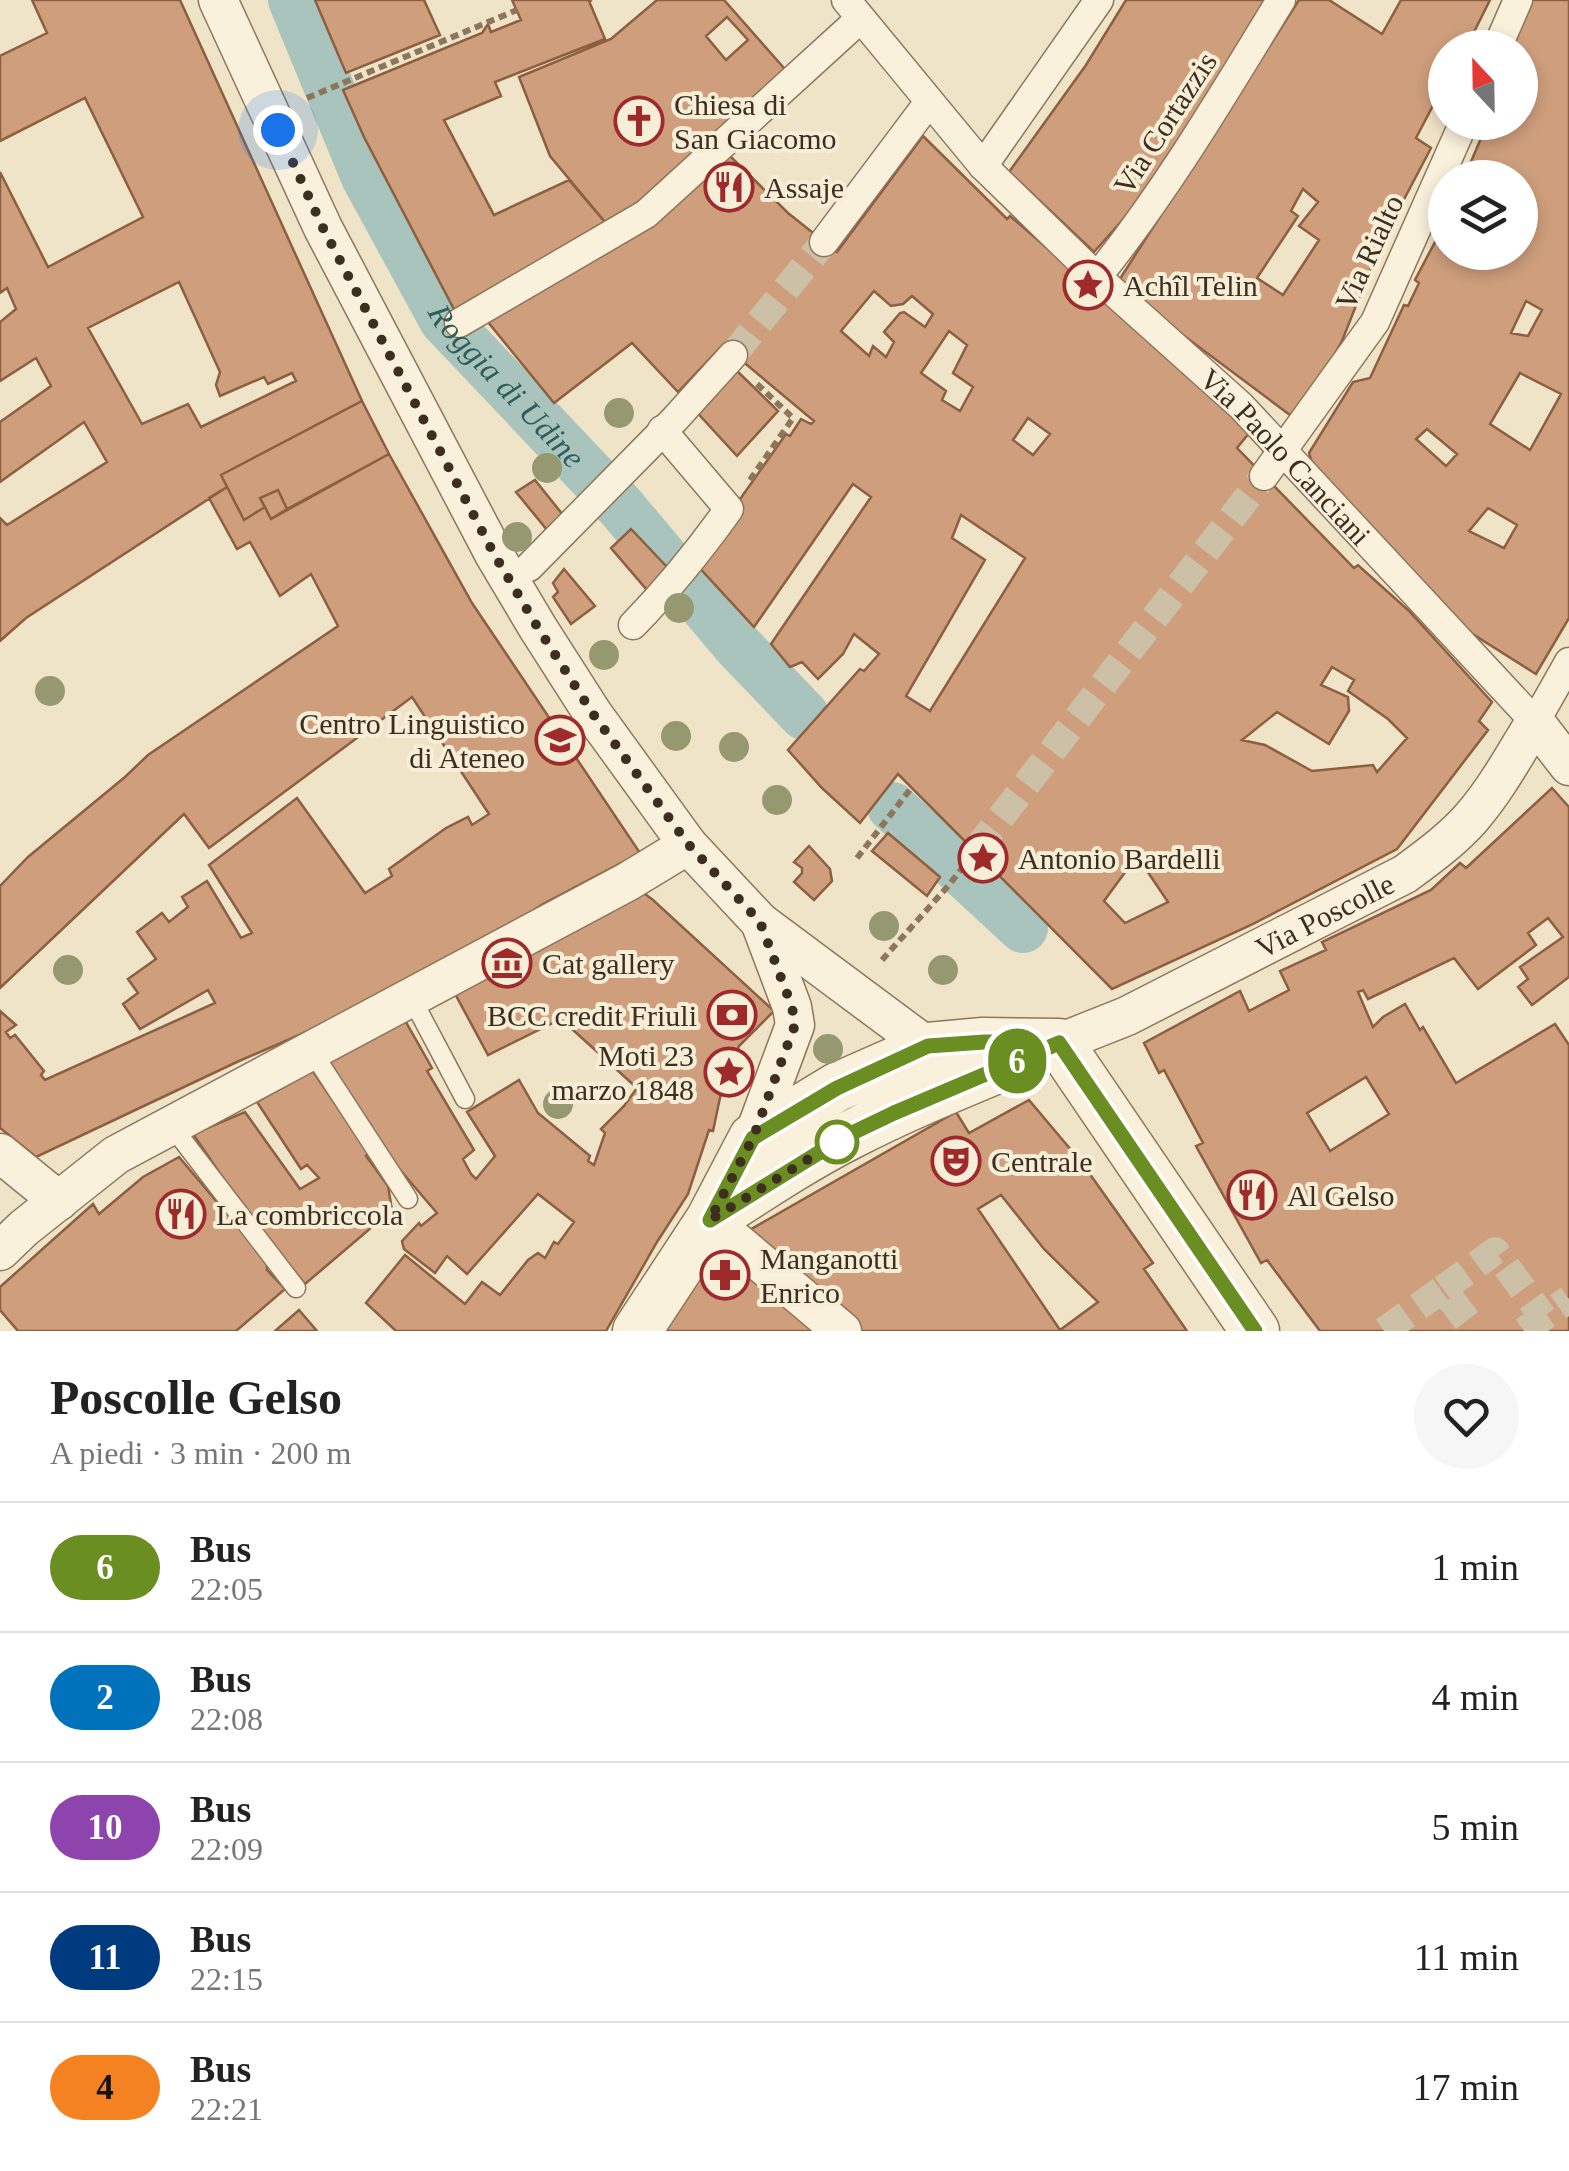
<!DOCTYPE html>
<html lang="it">
<meta charset="utf-8">
<style>
body{margin:0;font-family:"Times New Roman",serif;background:#f6f6f6;color:#222;height:100vh;display:flex;flex-direction:column;font-size:38px;white-space:nowrap}
*{box-sizing:border-box;margin:0}
p{font-size:32px;color:#767676}
.icon{flex:none;width:55px;height:55px;fill:none;stroke:currentColor;stroke-width:2;stroke-linecap:round;stroke-linejoin:round}
.map{position:relative;height:1331px;overflow:hidden}
.drawer{display:flex;flex-direction:column;background:#fff;flex:1}
.drawer>*{flex:none}
.badge{padding:0 20px;border-radius:32px;font-size:35px;line-height:65px}
.needle{width:65px;rotate:338deg}
.tools{position:absolute;left:1428px;top:30px;display:grid;gap:20px}
.tools a{display:grid;place-items:center;width:110px;height:110px;border-radius:50%;background:#fff;box-shadow:0 5px 15px #0003;font-size:50px}
.you{position:absolute;width:50px;height:50px;margin:-25px;border:8px solid #fff;border-radius:50%;background:#1a73e8;box-shadow:0 0 0 15px #1a73e833}
.map>.badge{position:absolute;translate:-50% -50%;box-shadow:0 0 0 5px #fff}
.round{display:grid;place-items:center;flex:none;width:105px;height:105px;border-radius:52px;background:#f6f6f6}
.headline{display:flex;align-items:center;justify-content:space-between;height:170px;padding:0 50px}
h1{font-size:48px;font-weight:800;line-height:75px}
ul{padding:0;list-style:none}
li{display:flex;align-items:center;gap:30px;height:130px;padding:0 50px;border-top:2px solid #e0e0e0}
li div{flex:1}
li b{display:block;font-size:38px}
li em{font-style:normal}
li .badge{min-width:110px;font-weight:700;text-align:center}
.map>svg:first-child{display:block}
</style>
<div class="map">
<svg width="1569" height="1331" viewBox="0 0 1569 1331">
<rect width="100%" height="100%" fill="#f0e4c8"/>
<g fill="none" stroke-linecap="round" stroke-linejoin="round">
<g stroke="#a9c4bc" stroke-width="50">
<path id="s1" d="M293 0 366 177 444 320 620 506 737 645 804 715"/>
<path d="M892 807 1023 928"/>
</g>
</g>
<path fill="#cf9f7d" stroke="#8d5f41" stroke-width="2.5" fill-rule="evenodd" d="M32 0H180L362 401 221 475 227 487 26 618 0 641V518L7 525 107 462 84 422 0 482V422L51 386 36 358 0 381V322L16 309 7 288 0 293V172L48 267 143 217 85 98 0 141V56L47 33ZM179 282 220 372 216 385 220 396 264 377 268 384 292 373 296 381 201 427 188 404 142 424 88 328Z
M315 0H424L440 35 346 73Z
M512 0H592L589 1 605 39 495 82 501 96 444 120 494 215 569 180 610 228 458 317 364 137 343 90 482 33 488 24 491 32 521 20Z
M657 0H724L791 76 610 228 550 156 519 77 611 39Z
M1126 0H1269L1159 179 1094 252 1009 172 1086 65Z
M1299 0H1329L1382 34 1401 0H1490L1466 48H1445V90L1441 98H1437L1416 138 1431 148 1380 245 1342 341 1312 394 1294 418 1116 285ZM1303 189 1318 202 1299 226 1319 240 1283 295 1257 278 1298 216 1291 211Z
M1532 0H1569V618L1536 674 1460 626 1316 475 1309 453 1353 382 1370 378 1404 305 1408 306 1419 283 1415 280 1445 223V252H1520V178H1464L1488 122H1520V48H1511L1505 44ZM1526 301 1542 310 1528 336 1511 333ZM1520 373 1561 394 1530 450 1490 424ZM1427 429 1457 454 1446 466 1416 439ZM1488 508 1517 525 1504 548 1469 531Z
M727 17 748 40 726 60 706 36Z
M923 136 1007 219 1010 216 1254 427 1237 448 1354 568 1358 565 1409 611 1492 702 1479 721 1488 730 1397 849 1251 925 1112 989 898 774 860 823 822 788 788 750 860 669 864 671 879 654 854 634 843 654 818 679 802 662 790 667 771 644 871 497 853 484 754 627 695 563 786 434 790 436 801 419 811 424 814 421 723 345 678 392 632 343 554 403 483 316 724 150 788 213 837 252ZM874 291 891 306 903 304 912 296 933 314 925 327 904 312 900 313 884 332 894 342 886 357 873 346 869 356 841 331ZM949 331 967 345 953 373 973 387 960 411 942 400 946 391 921 373ZM1028 418 1050 434 1033 455 1013 440ZM961 515 1025 558 930 711 906 696 985 560 952 538ZM1332 667 1354 680 1348 691 1388 719 1407 738 1377 772 1373 765 1312 771 1265 745 1242 740 1277 712 1329 744 1349 711 1348 697 1321 685ZM1137 856 1168 902 1125 923 1104 901Z
M733 367 778 411 737 456 693 408Z
M362 401 389 454 287 509 278 490 260 498 265 507 244 520 221 475Z
M389 454 472 603 640 853 543 904 508 927 313 1029 239 1061 36 1157 0 1128V1011L16 1025 6 1032 10 1038 15 1035 44 1071 41 1075 45 1080 215 1003 208 990 140 1029 123 1004 138 993 128 979 156 959 137 932 162 913 169 922 188 907 182 897 207 881 241 938 252 933 209 865 297 798 365 893 392 876 389 869 446 828 468 817 472 825 489 814 412 697 209 848 184 814 0 988V886L28 857 125 777 148 755 338 626 311 574 280 596 250 542 237 549 209 498 227 487 244 520 265 507 271 519Z
M535 480 567 520 552 536 516 492Z
M278 490 287 509 271 519 260 498Z
M631 529 667 567 647 590 611 548Z
M564 569 595 606 571 624 553 597 558 592 553 583Z
M1552 788 1569 807V977L1532 1005 1518 987 1528 979 1520 967 1563 937 1548 918 1528 933 1536 945 1478 989 1454 958 1368 999 1363 990 1358 992 1373 1027 1383 1017 1405 1004 1420 1030 1423 1027 1456 1083 1555 1024 1569 1045V1331H1320L1267 1260 1261 1263 1196 1146 1203 1143 1164 1070 1159 1073 1144 1043 1240 991 1249 1011 1289 990 1280 971 1326 950 1322 942 1431 890 1460 863 1466 868ZM1366 1077 1389 1114 1330 1151 1307 1113Z
M888 833 940 877 927 896 872 851Z
M809 846 830 869 832 881 814 900 794 882 802 873V868L794 862Z
M641 891 653 900 774 1011 739 1046 721 1093 713 1131 709 1130 688 1194 657 1242 606 1331H396L366 1303 405 1255 465 1304 482 1282 500 1295 528 1260 538 1253 545 1258 554 1242 558 1244 574 1222 538 1194 467 1274 447 1256 435 1273 404 1249 402 1241 419 1223 421 1226 437 1213 395 1164 329 1061 403 1017 432 1068 427 1071 474 1150 463 1159 471 1174 476 1179 495 1156 467 1112 519 1080 538 1113 590 1156 588 1161 594 1165 605 1133 601 1129 624 1106 637 1088 561 1019 488 1055 453 990Z
M312 1070 369 1153 366 1156 388 1186 392 1210 305 1284 253 1222 193 1134 245 1112 300 1189 319 1178 307 1165 301 1169 257 1102Z
M1029 1100 1082 1163 1153 1263 1144 1269 1187 1331H854L746 1232 956 1112 969 1133ZM1001 1195 1044 1249 1098 1302 1060 1330 978 1209Z
M179 1157 267 1261V1270L285 1289 236 1331H18L0 1310V1287L93 1204 99 1214 143 1177Z
M723 1242 825 1331H664Z
M299 1310 317 1331H275Z"/>
<g fill="none" stroke-linecap="round" stroke-linejoin="round">
<path stroke="#ccc0a6" stroke-width="28" stroke-dasharray="28 14" stroke-linecap="butt" d="M733 355 824 242
M975 851 1264 476
M1443 1289 1495 1251 1543 1317
M1384 1331 1443 1289 1475 1331
M1524 1331 1569 1299"/>
<g stroke="#8d765c" stroke-width="21">
<path id="service" d="M411 997 465 1099
M311 1050 408 1199
M171 1125 296 1288"/>
</g>
<g stroke="#8d765c" stroke-width="31">
<g id="pedestrian">
<path id="s2" d="M846 0 983 166 1097 277 1241 406 1535 722 1569 662"/>
<path d="M1497 48 1518 0"/>
<path d="M983 166 1099 0"/>
<path d="M824 242 929 102"/>
<path d="M1097 277C1167 190 1223 95 1281 0"/>
<path d="M459 323 646 214 860 19"/>
<path d="M1264 476 1375 322 1464 122"/>
<path d="M529 567 675 419 733 355"/>
<path d="M633 625C668 589 699 551 729 509L662 430"/>
</g>
</g>
<g stroke="#8d765c" stroke-width="41">
<g id="minor">
<path d="M218 0 323 228 494 554 538 628 593 714 688 845 760 922 928 1047"/>
<path id="s3" d="M1059 1043 1127 1016 1405 874C1428 857 1453 839 1472 817 1497 788 1515 754 1535 722L1569 766"/>
<path d="M753 1138 795 1025 792 1007 760 922"/>
<path d="M0 1153 59 1201"/>
<path d="M710 1220 842 1331"/>
<path d="M0 1251 24 1228 116 1155 627 882 688 845"/>
</g>
</g>
<g stroke="#8d765c" stroke-width="51">
<path id="tertiary" d="M1059 1043 1255 1331
M713 1218C758 1189 803 1159 850 1135 912 1103 976 1078 1040 1051
M637 1331 710 1220 753 1138 837 1087 928 1047 983 1042 1059 1043"/>
</g>
<path stroke="#8d765c" stroke-width="6" stroke-dasharray="8 5" stroke-linecap="butt" d="M307 98 517 10
M750 480 793 418 756 383
M857 858 912 787
M882 960 949 885 975 851"/>
<use href="#service" stroke="#faf1dc" stroke-width="18"/>
<use href="#pedestrian" stroke="#faf1dc" stroke-width="28"/>
<use href="#minor" stroke="#faf1dc" stroke-width="38"/>
<use href="#tertiary" stroke="#faf1dc" stroke-width="48"/>
</g>
<g fill="#96986f">
<circle cx="619" cy="413" r="15"/>
<circle cx="547" cy="468" r="15"/>
<circle cx="517" cy="537" r="15"/>
<circle cx="679" cy="608" r="15"/>
<circle cx="604" cy="655" r="15"/>
<circle cx="50" cy="691" r="15"/>
<circle cx="676" cy="736" r="15"/>
<circle cx="734" cy="747" r="15"/>
<circle cx="777" cy="800" r="15"/>
<circle cx="884" cy="926" r="15"/>
<circle cx="68" cy="970" r="15"/>
<circle cx="943" cy="970" r="15"/>
<circle cx="828" cy="1049" r="15"/>
<circle cx="558" cy="1104" r="15"/>
</g>
<g fill="none" stroke-linecap="round" stroke-linejoin="round">
<g stroke="#fff" stroke-width="22">
<path id="line" d="M1022 1042H984L928 1046 837 1088 753 1138 710 1220 846 1136 894 1113 1059 1043 1255 1331"/>
</g>
<use href="#line" stroke="#6b8e23" stroke-width="15"/>
<path stroke="#3d2e20" stroke-width="10" stroke-dasharray="0 18" d="M278 130 323 228 494 554 538 628 593 714 688 844 760 922 792 1007 795 1025 753 1138 710 1220 846 1136 837 1142"/>
</g>
<defs>
<g id="church-ring" transform="scale(2.5)"><circle r="9.5" fill="#f7eed8" stroke="#9e2a2b" stroke-width="1.5"/><path d="M-1.2-6h2.4v3.5h3.3v2.4h-3.3V6h-2.4V-.1h-3.3v-2.4h3.3Z" fill="#9e2a2b"/></g>
<g id="restaurant-ring" transform="scale(2.5)"><circle r="9.5" fill="#f7eed8" stroke="#9e2a2b" stroke-width="1.5"/><path d="M-5-6h1v4h1v-4h1v4h1v-4h1v5L-1.5 .5V6h-2V.5L-5-1ZM5-6V6H3V1.5H1.5Q1.5-4 5-6Z" fill="#9e2a2b"/></g>
<g id="sight-ring" transform="scale(2.5)"><circle r="9.5" fill="#f7eed8" stroke="#9e2a2b" stroke-width="1.5"/><path d="M0-6L1.8-2.2L6-1.7L2.9 1.2L3.7 5.4L0 3.3L-3.7 5.4L-2.9 1.2L-6-1.7L-1.8-2.2Z" fill="#9e2a2b"/></g>
<g id="university-ring" transform="scale(2.5)"><circle r="9.5" fill="#f7eed8" stroke="#9e2a2b" stroke-width="1.5"/><path d="M0-5L7-2L0 1L-7-2ZM-4 1L0 2.5L4 1V4Q0 6-4 4Z" fill="#9e2a2b"/></g>
<g id="museum-ring" transform="scale(2.5)"><circle r="9.5" fill="#f7eed8" stroke="#9e2a2b" stroke-width="1.5"/><path d="M0-6L6-3V-2H-6V-3ZM-5-1h2V3h-2ZM-1-1h2V3h-2ZM3-1h2V3H3ZM-6 4H6V6H-6Z" fill="#9e2a2b"/></g>
<g id="bank-ring" transform="scale(2.5)"><circle r="9.5" fill="#f7eed8" stroke="#9e2a2b" stroke-width="1.5"/><path d="M-6-4H6V4H-6ZM0-2.3a2.3 2.3 0 1 0 0 4.6a2.3 2.3 0 1 0 0-4.6Z" fill="#9e2a2b"/></g>
<g id="theatre-ring" transform="scale(2.5)"><circle r="9.5" fill="#f7eed8" stroke="#9e2a2b" stroke-width="1.5"/><path d="M-5-5.5Q0-4 5-5.5V0Q5 5 0 6Q-5 5-5 0ZM-3.3-2.5H-1v1.5H-3.3ZM1-2.5H3.3v1.5H1ZM-2.8 1Q0 5.5 2.8 1Z" fill="#9e2a2b"/></g>
<g id="pharmacy-ring" transform="scale(2.5)"><circle r="9.5" fill="#f7eed8" stroke="#9e2a2b" stroke-width="1.5"/><path d="M-2-6h4v4h4v4h-4v4h-4v-4h-4v-4h4Z" fill="#9e2a2b"/></g>
</defs>
<g fill-rule="evenodd">
<use href="#church-ring" x="639" y="121"/>
<use href="#restaurant-ring" x="729" y="187"/>
<use href="#sight-ring" x="1088" y="285"/>
<use href="#university-ring" x="560" y="740"/>
<use href="#sight-ring" x="983" y="858"/>
<use href="#museum-ring" x="507" y="963"/>
<use href="#bank-ring" x="732" y="1015"/>
<use href="#sight-ring" x="729" y="1072"/>
<use href="#theatre-ring" x="956" y="1161"/>
<use href="#restaurant-ring" x="1252" y="1195"/>
<use href="#restaurant-ring" x="181" y="1214"/>
<use href="#pharmacy-ring" x="725" y="1275"/>
</g>
<circle fill="#fff" stroke="#6b8e23" stroke-width="5" cx="837" cy="1142" r="20"/>
<g text-anchor="middle" dominant-baseline="central" stroke-width="8" stroke-linejoin="round" paint-order="stroke">
<g font-size="30" fill="#3d2e20" stroke="#f7eed8" text-anchor="start">
<text x="674" y="104">Chiesa di<tspan x="674" dy="34">San Giacomo</tspan></text>
<text x="764" y="187">Assaje</text>
<text x="1123" y="285">Achîl Telin</text>
<text x="525" y="723" text-anchor="end">Centro Linguistico<tspan x="525" dy="34">di Ateneo</tspan></text>
<text x="1018" y="858">Antonio Bardelli</text>
<text x="542" y="963">Cat gallery</text>
<text x="697" y="1015" text-anchor="end">BCC credit Friuli</text>
<text x="694" y="1055" text-anchor="end">Moti 23<tspan x="694" dy="34">marzo 1848</tspan></text>
<text x="991" y="1161">Centrale</text>
<text x="1287" y="1195">Al Gelso</text>
<text x="216" y="1214">La combriccola</text>
<text x="760" y="1258">Manganotti<tspan x="760" dy="34">Enrico</tspan></text>
</g>
<g font-size="30" fill="#3d2e20" stroke="#f7eed8">
<text transform="translate(1165 123) rotate(-57)">Via Cortazzis</text>
<text transform="translate(1369 252) rotate(-65)">Via Rialto</text>
<text stroke="none"><textPath href="#s2" startOffset="635">Via Paolo Canciani</textPath></text>
<text stroke="none"><textPath href="#s3" startOffset="295">Via Poscolle</textPath></text>
</g>
<g font-size="32" font-style="italic" fill="#2f5d5a" stroke="#f7eed8">
<text stroke="none"><textPath href="#s1" startOffset="445">Roggia di Udine</textPath></text>
</g>
</g>
</svg>
<div class="tools">
<a><svg class="needle" viewBox="-14 -14 28 28"><path d="M0-13l5 13h-10z" fill="#e53935"/><path d="M0 13l5-13h-10z" fill="#767676"/></svg></a>
<a><svg class="icon" aria-label="layers" viewBox="0 0 24 24"><path d="M12 4l9 5-9 5-9-5zM3 14l9 5 9-5"/></svg></a>
</div>
<div class="you" style="left:278px;top:130px"></div>
<b class="badge" style="left:1017px;top:1061px;background:#6b8e23;color:#fff">6</b>
</div>
<section class="drawer">
<div class="headline"><div><h1>Poscolle Gelso</h1><p>A piedi · 3 min · 200 m</p></div><a class="round"><svg class="icon" aria-label="heart" viewBox="0 0 24 24"><path d="M12 20l-8-8c-3-5 5-10 8-4 3-6 11-1 8 4z"/></svg></a></div>
<ul>
<li><span class="badge" style="background:#6b8e23;color:#fff">6</span><div><b>Bus</b><p>22:05</p></div><em>1 min</em></li>
<li><span class="badge" style="background:#0072bc;color:#fff">2</span><div><b>Bus</b><p>22:08</p></div><em>4 min</em></li>
<li><span class="badge" style="background:#8e44ad;color:#fff">10</span><div><b>Bus</b><p>22:09</p></div><em>5 min</em></li>
<li><span class="badge" style="background:#003b80;color:#fff">11</span><div><b>Bus</b><p>22:15</p></div><em>11 min</em></li>
<li><span class="badge" style="background:#f58220;color:#111">4</span><div><b>Bus</b><p>22:21</p></div><em>17 min</em></li>
</ul>
</section>
